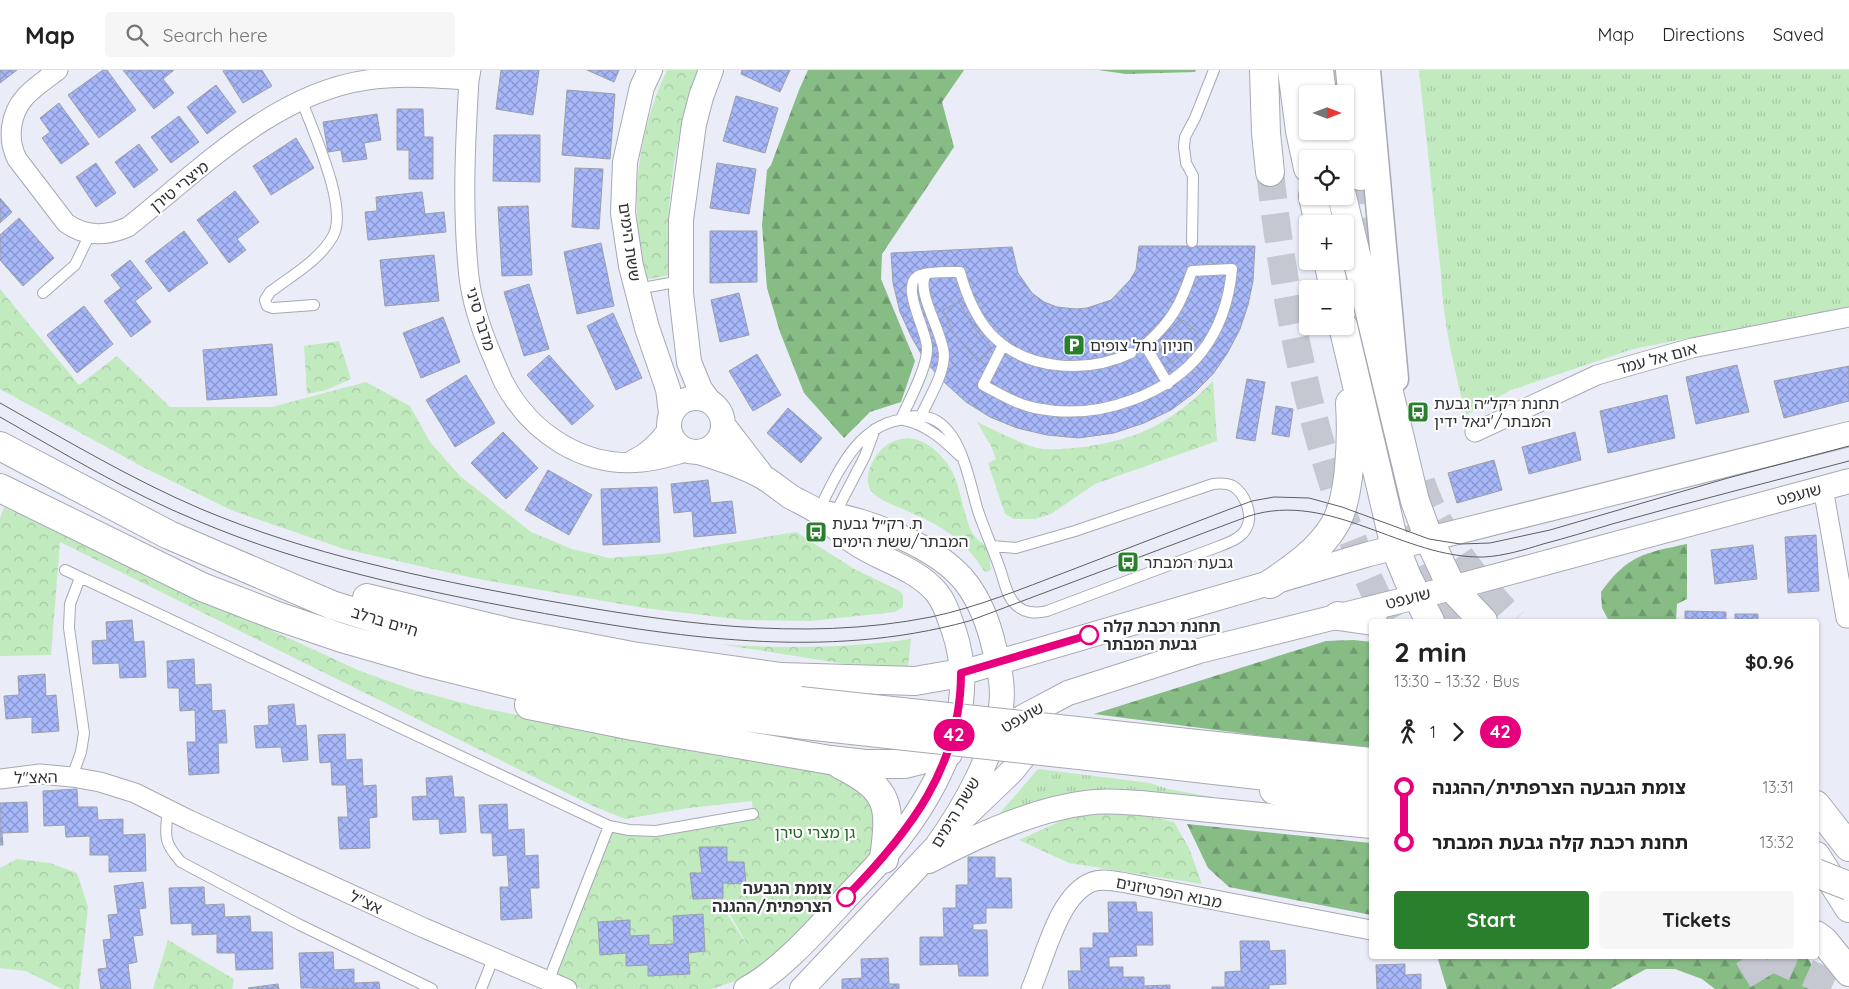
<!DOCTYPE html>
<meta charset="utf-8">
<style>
body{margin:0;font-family:Quicksand,"Noto Sans Hebrew",sans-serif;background:#f6f6f6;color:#222;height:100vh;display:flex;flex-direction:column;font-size:19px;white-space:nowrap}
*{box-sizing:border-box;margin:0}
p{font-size:16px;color:#767676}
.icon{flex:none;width:28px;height:28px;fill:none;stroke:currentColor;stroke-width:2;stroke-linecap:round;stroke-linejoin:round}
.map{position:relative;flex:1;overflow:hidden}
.side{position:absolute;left:1369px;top:549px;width:450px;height:340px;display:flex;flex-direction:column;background:#fff;border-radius:5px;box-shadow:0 1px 4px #0004}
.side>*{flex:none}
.badge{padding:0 10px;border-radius:16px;font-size:18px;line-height:32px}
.needle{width:32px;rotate:90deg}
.tools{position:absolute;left:1299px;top:15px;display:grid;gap:10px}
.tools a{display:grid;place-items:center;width:55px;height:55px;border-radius:5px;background:#fff;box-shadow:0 1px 4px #0004;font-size:25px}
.map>.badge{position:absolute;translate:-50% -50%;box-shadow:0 0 0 2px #fff}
.legs{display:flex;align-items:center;gap:8px;height:55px;padding:0 25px;font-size:16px}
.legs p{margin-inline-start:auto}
.headline{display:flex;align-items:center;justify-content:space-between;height:85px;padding:0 25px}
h1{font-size:28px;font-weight:700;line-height:38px}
.cta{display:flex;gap:10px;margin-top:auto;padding:10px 25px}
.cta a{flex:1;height:58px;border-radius:5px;background:#2a7f2c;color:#fff;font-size:20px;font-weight:700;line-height:58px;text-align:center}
.cta a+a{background:#f6f6f6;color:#222}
ul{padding:0 25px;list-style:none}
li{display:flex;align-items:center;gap:18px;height:55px;font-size:19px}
li i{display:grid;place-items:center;width:8px;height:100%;margin:0 6px;background:currentColor}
li i::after{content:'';width:12px;height:12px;margin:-6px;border:4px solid;border-radius:50%;background:#fff}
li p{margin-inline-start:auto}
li:first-child i{background:linear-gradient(#0000 50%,currentColor 0)}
li:last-child i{background:linear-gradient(currentColor 50%,#0000 0)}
header{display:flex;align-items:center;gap:30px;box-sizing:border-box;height:70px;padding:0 25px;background:#fff;border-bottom:1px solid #e0e0e0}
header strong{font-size:24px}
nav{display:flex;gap:28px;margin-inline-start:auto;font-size:18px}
.search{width:350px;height:45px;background:#f6f6f6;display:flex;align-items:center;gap:12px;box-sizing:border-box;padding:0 18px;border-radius:5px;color:#767676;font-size:19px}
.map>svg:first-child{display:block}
</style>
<header>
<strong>Map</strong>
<div class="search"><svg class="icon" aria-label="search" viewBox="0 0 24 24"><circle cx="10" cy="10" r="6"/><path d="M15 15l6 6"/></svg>Search here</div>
<nav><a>Map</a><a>Directions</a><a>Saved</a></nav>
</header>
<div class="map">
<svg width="1849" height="919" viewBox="0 0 1849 919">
<defs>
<pattern id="grass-tufts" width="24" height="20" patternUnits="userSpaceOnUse" patternTransform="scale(1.25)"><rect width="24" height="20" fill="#c1eabf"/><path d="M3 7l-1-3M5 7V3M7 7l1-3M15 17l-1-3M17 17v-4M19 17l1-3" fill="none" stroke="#a6c9a5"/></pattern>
<pattern id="forest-firs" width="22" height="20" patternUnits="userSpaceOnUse" patternTransform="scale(1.25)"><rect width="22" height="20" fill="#87bc85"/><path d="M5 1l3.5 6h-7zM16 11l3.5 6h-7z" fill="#6f996e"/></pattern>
<pattern id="park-crowns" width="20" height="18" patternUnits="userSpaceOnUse" patternTransform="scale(1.25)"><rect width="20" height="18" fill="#c1eabf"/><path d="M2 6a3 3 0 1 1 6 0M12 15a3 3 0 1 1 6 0" fill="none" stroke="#a6c9a5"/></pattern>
<pattern id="building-cross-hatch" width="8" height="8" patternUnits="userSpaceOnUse" patternTransform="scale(1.25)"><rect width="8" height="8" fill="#a7b8fa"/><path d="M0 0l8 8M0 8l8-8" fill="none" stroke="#8996cb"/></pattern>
</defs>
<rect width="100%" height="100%" fill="#eaedf7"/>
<path fill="url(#grass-tufts)" d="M1419 0H1849V237L1633 279 1511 320 1466 345C1454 298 1443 253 1441 204Z
M1038 699 1150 713 1168 719 1212 727 1209 733 1052 730 1000 743Z"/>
<path fill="url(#forest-firs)" d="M808 0H964L942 32 954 77 882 184 881 209 915 291 901 332 870 342 844 368 804 323 780 262 767 218 762 155 767 100 771 95 799 20Z
M1098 0H1196L1195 2 1126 4Z
M1687 474V529L1677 534 1676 551H1609L1602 538 1601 522C1628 485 1644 483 1687 474Z
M1354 570 1371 572V680L1094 644 1326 571Z
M1187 754 1371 773V845L1229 817 1208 798Z
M1437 886H1806L1829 919H1715L1702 909 1675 899H1646L1610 919H1447Z"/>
<path fill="url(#park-crowns)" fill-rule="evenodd" d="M667 0H698C680 48 671 100 668 151 667 169 670 187 670 205L644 210C642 188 638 166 637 145 635 96 646 44 667 0Z
M0 219 79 315 117 286 170 337H272L366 312 410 336 430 372 460 406 531 462 572 479 609 488 662 484 796 462 856 500 900 521 903 526V537L895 542 810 551 744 550 644 538 473 508 344 479 231 440 143 397 0 319Z
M339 271 351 309 326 320 307 324 304 276Z
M1213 311 1217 371 1095 414 1051 444 1035 449H1014L1005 444 988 393 996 389 991 376 977 352C997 361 1017 372 1037 378 1049 381 1071 378 1083 377 1140 369 1173 352 1213 311Z
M907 368C918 369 927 373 935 380 962 404 958 428 970 458 973 467 981 472 988 478L991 500 987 502 984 501C964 469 941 455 907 441 894 435 883 432 873 423 861 412 872 387 883 378 889 372 899 369 907 368Z
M4 437 360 601 414 620 486 639 839 706 874 731 875 785 754 907 732 912 712 919H583L579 918 555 907 612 760 630 764 753 747 752 731 689 738 625 749 593 736 60 472 51 585 0 586V448ZM727 792 744 793 746 814 723 813 702 803ZM723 831 724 834 752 883 723 837ZM703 844 705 881 688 883 689 904 648 906V895L626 896V883L600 884 598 853 630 866 649 865V875L674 874 673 846Z
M911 569 908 598 852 595 719 574C783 579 848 578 911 569Z
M1128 741 1174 752 1189 778 1202 814 1069 793 1019 770 1074 745Z
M17 789 50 793 77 803 88 837 79 919H62L26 901 0 898V798Z
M168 870 234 909 232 919H153Z"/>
<path fill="url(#building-cross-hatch)" stroke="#9c9fa8" d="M0 0H17L0 13Z
M103 0H107L136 40 99 68 68 25Z
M123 0H174L163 9 174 23 154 39Z
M225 0H262L272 16 243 33 223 1Z
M501 0H539L533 45 496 39Z
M587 0H619L614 12Z
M742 0H790L780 22 741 4Z
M216 15 236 42 207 64 187 37Z
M567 20 615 24 610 89 562 85Z
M736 26 778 38 765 83 723 71Z
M59 33 89 74 61 94 42 68 50 62 40 48Z
M397 39H423L424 67H433V109H409V80H397Z
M377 44 381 70 364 73 367 89 343 92 341 80 328 82 323 52Z
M179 46 199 72 171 93 151 67Z
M494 65H540V112L493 111Z
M296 68 314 98 271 125 253 96Z
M139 74 158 100 134 118 115 92Z
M96 93 116 123 96 137 76 107Z
M717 93 756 99 749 144 710 138Z
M575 98 603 99 599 159 572 157Z
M235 121 259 152 237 169 246 180 229 193 197 150Z
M422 122 425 144 444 142 446 162 368 170 365 142 377 141 376 127Z
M0 128 12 142 0 153Z
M528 136 532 205 502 206 498 137Z
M19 148 54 188 23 216 0 190V165Z
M184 161 208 193 169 222 145 191Z
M710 161H757V212L710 213Z
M601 173 614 236 577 244 564 182Z
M1139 176H1255L1253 211 1248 235 1240 259 1228 282 1213 304 1194 323 1171 340 1144 353 1114 363 1079 368 1047 365 1017 358 990 347 966 332 945 313 926 292 912 268 900 242 893 213 891 183 1012 177 1018 203 1032 223 1044 232 1057 237 1076 239 1087 238 1111 230 1130 210 1136 200Z
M434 185 439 231 385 236 380 190Z
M130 190 152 218 135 231 151 252 131 267 104 231 121 218 111 205Z
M529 214 549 279 524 286 504 222Z
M739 223 749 265 720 272 711 230Z
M959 232 972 255 991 277 978 291 954 264 943 240Z
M84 236 113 274 77 303 47 265Z
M613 243 642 308 616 320 587 256Z
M443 247 460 292 421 308 403 263Z
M1183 250 1198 263 1171 294 1158 277Z
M272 274 277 325 207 330 203 280Z
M757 284 781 325 753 341 729 301Z
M549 285 594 336 572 355 527 305Z
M1737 295 1749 342 1696 354 1686 307Z
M1849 296V331L1784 348 1774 311Z
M466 305 495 353 455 377 426 330Z
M1247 309 1265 312 1255 371 1236 368Z
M1667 325 1675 368 1608 383 1600 341Z
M1276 336 1293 339 1289 367 1272 364Z
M788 338 822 368 801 393 767 363Z
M503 362 538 398 506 429 471 393Z
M1575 362 1581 390 1529 404 1522 377Z
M1494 390 1502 420 1457 433 1448 403Z
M548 400 592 425 569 465 525 440Z
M708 410 711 433 732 431 736 463 694 467 692 441 674 443 671 414Z
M657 417 660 472 603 475 601 419Z
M1816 465 1819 521 1788 523 1785 467Z
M1753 475 1757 509 1715 514 1711 480Z
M1685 541 1726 542V551H1685Z
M1735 544H1758V551H1735Z
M132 550 134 572 144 571 146 607 120 608 119 593 93 594 92 571 107 570 106 552Z
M194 589 195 615 211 614 212 641 225 640 227 673H218L219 703 189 705 187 672H196L195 640 180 641 179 618H168L167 591Z
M45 604 46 626 56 625 59 661 32 663V647L6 649 4 626 19 625 18 606Z
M294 634 296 656 306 655 308 690 283 692 281 677 256 678 254 656 269 655 268 636Z
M345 664 346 690 362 689 363 716 376 715 377 747 369 748 370 778 340 779 338 747H348L346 715H332L331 692 320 693 318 665Z
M452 706 454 727H464L466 762 440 764 439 749 413 750 412 727 427 726 426 708Z
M77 719 78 737H97L98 750 123 749V765L145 764 146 801 109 802V785H90V766L66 767 65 755 44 756 43 721Z
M27 732 28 762 2 763 3 775H0V733Z
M507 734 508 760 524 759 525 786 538 785 539 818H530L532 848 501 850 500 817H509L507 785 493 786 492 763H481L479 735Z
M699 777H727V792H744L746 814 723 813V828L693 829 690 803H702Z
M968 787H995V808H1011L1012 838H986V853L973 854V860H987L988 906H959L958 894 920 895V867H944L943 838H956V815H968Z
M143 812 146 838 139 839 143 865 133 866 137 892 128 894 131 919H101L98 899 107 898 103 870 111 869 108 845 118 844 114 816Z
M204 817 205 835 224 834 225 847 250 846 251 862H272L273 899 236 900 235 883H217V864L192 865V853L171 854 169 818Z
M1108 832H1136L1137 842H1152L1153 875H1136L1137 886 1109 887V897H1123V907H1144V916L1170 915V919H1069L1068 901H1081L1080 878H1093V863H1109Z
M703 844 705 881 688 883 690 904 648 906V895L626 896V883L600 885 598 852 630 850V866L649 865V875L674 874 673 846Z
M1240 871H1269L1270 881 1285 880 1286 914 1269 915V919H1212V917H1225V902L1241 901Z
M333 882 334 900 354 899V913L379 912 380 919 301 918 299 883Z
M888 888 889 914H899V919H842V909L862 908 861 889Z
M1405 894V905L1421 904V919H1377L1376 895Z
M278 914 279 919H249L248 918Z"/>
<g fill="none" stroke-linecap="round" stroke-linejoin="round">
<path stroke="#c5c8d0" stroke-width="28" stroke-dasharray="28 14" stroke-linecap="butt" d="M1335 0 1336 24
M1270 102C1284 227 1307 350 1352 468 1363 496 1375 525 1389 551
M1360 106 1374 210
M1421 412C1439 465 1477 511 1514 551
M1399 460 1421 500 1455 551
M1748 886 1768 919
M1769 886 1843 919"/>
<g stroke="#a6a9b3" stroke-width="12">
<path id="service" d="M301 29C312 59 349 138 333 166 320 190 291 206 270 222L265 230 267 236 273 238 314 235
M1192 172 1193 106 1186 93 1184 77 1185 67 1195 48 1214 0
M637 219 681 211
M43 223 75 195 90 164
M1003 275 983 315C1000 324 1016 334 1035 338 1069 345 1100 342 1132 330 1193 308 1226 264 1232 199L1192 201C1181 234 1172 251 1145 275L1168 314
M921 346C929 328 944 305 944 285 943 262 915 221 926 204
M901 349C958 330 967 405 978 441 985 461 993 479 1000 499 1004 510 1006 525 1015 534 1023 543 1036 544 1047 541L1220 476C1230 472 1241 468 1246 459 1254 445 1245 424 1233 416 1227 413 1220 413 1213 414L1075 461 1016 478 992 476
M901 349C909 331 928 296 927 278 927 260 900 217 918 206 927 201 950 202 960 202 966 224 974 245 990 263 1025 301 1087 304 1131 283
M904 350C926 354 945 371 960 386
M818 442C837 404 858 351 908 349
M835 444 865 386 875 359
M65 500 609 756 629 760 656 761 753 744
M72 707 81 682 84 663 69 558 70 534 80 508
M168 739C165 766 163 772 181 792L298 854 432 919
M548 912 609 756
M481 919 493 889"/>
</g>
<g stroke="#a6a9b3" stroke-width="21">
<path id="minor" d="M58 0C48 8 34 17 25 27 10 44 7 69 17 89L66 153C85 167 107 166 128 157 199 101 274 23 367 10 401 5 434 8 469 10
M471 0 469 10C465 75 462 142 469 207 472 233 481 259 491 283 495 292 499 302 503 311 530 363 583 398 642 392 658 391 674 385 690 381
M1475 362 1597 305 1692 278 1849 247
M632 390C648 383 659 372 669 357
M1823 418 1846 548H1849
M0 709 40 704 72 707 100 712 135 723 189 750 424 858 567 919
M1031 919C1045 888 1058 825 1092 812 1102 808 1115 811 1126 813L1371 860"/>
</g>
<g stroke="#a6a9b3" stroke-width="26">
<path id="tertiary" d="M650 0 642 17 625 92 623 143 631 196 647 258 668 319 671 343
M669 355a27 27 0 1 1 54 0a27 27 0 1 1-54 0Z
M708 330 700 319 689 292 681 223V150L694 54 701 27 711 0
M723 355 760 403
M699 382C721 389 743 396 763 407 773 413 782 421 791 427 800 432 810 436 818 442 830 451 840 463 853 471 879 490 916 497 937 523 946 534 949 548 954 561 985 654 922 749 860 813 828 846 786 898 746 919
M961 603 1369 484 1849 364
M1004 657 1068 623 1199 581 1452 518 1849 411
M961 750 1012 701 1039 667
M929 791C974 767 1035 739 1086 733 1104 730 1122 732 1140 733L1371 756
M802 919 936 777C964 738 994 685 1001 637 1004 616 999 597 994 577 989 555 981 533 967 514 939 476 865 449 819 442"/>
</g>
<g stroke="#a6a9b3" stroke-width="29">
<path id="secondary" d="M1367 0 1395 309"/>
</g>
<g stroke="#a6a9b3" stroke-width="30">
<path id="trunk" d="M1264 0 1266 63 1270 102
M1292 0 1300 61 1308 98
M1319 0 1322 24
M1350 0 1360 106
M1329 61 1334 89
M1313 126 1319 154
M1342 126 1415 431 1429 469 1452 518 1483 551
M1328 191 1334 219
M1343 256 1395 477 1408 509 1430 551
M0 376 169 465 332 535 409 559 535 592 640 611 800 631
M0 418 202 517 277 546 342 568 429 593 530 618 797 654
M1270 514C1294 498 1320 480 1335 454 1351 427 1352 364 1350 333
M367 528 512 563 632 586 781 607 915 611 961 603
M1338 546 1373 551
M529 635 633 656 830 690 865 694H905L948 683
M1178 672 1371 692
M841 695C891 720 891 736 884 789
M1170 695 1371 718
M1274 720 1371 746
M1816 735 1849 777
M1816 786 1849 838
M1816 865 1824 871 1849 902"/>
</g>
<use href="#service" stroke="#fff" stroke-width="10"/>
<use href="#minor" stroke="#fff" stroke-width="19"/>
<use href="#tertiary" stroke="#fff" stroke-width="24"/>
<use href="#secondary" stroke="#fff" stroke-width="26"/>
<use href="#trunk" stroke="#fff" stroke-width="28"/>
<path stroke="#5c5e63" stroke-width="1" d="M0 333C66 370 131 409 201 439 308 484 424 508 538 529 668 552 800 573 931 547 978 537 1021 519 1066 502 1121 481 1175 460 1230 439L1252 431 1274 427 1309 428 1342 437 1429 469 1460 474 1490 473 1550 460 1728 408 1849 376
M0 347C65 384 129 423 198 451 304 496 418 520 531 541 674 567 825 591 969 551L1249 446C1331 420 1403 489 1484 487 1503 486 1524 480 1543 474 1566 468 1589 461 1612 454 1690 432 1770 412 1849 391"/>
<g stroke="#a6a9b3" stroke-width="30" stroke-linecap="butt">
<path id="trunk-bridge" d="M800 631 1178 672
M797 654 1170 695
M1816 803 1849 816"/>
</g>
<use href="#trunk-bridge" stroke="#fff" stroke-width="28"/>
</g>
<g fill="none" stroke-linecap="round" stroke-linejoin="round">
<g stroke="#fff" stroke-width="11">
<path id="line-1" d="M846 827C909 763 961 697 961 603L1089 565"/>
</g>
<use href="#line-1" stroke="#e6007e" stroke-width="8"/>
</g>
<defs>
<g id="parking-square" transform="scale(1.125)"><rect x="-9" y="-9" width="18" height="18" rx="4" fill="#2a7f2c" stroke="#fff"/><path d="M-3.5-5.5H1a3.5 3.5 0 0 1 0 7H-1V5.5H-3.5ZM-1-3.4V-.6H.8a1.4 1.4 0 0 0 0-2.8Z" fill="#fff"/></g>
<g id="bus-square" transform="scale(1.125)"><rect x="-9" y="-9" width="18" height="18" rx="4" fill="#2a7f2c" stroke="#fff"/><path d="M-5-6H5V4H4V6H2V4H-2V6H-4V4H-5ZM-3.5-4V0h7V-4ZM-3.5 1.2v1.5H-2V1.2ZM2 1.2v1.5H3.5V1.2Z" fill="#fff"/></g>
</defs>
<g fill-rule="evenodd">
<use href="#parking-square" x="1074" y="275"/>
<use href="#bus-square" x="1418" y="342"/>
<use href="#bus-square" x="816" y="462"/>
<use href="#bus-square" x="1128" y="492"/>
</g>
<g fill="#fff" stroke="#e6007e" stroke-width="2.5">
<circle cx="1089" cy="565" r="9"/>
<circle cx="846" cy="827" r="9"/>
</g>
<g text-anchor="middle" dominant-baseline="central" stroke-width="4.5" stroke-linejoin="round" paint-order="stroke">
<g font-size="16" fill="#313236" stroke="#fff">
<text transform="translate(179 116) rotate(-39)">מיצרי טירן</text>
<text transform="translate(630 172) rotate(82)">ששת הימים</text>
<text transform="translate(481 249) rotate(73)">מדבר סיני</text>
<text transform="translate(1657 288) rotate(-15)">אום אל עמד</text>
<text transform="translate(1799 424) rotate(-15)">שועפט</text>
<text transform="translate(1408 528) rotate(-14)">שועפט</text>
<text transform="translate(385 551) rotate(17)">חיים ברלב</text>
<text transform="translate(1022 647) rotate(-29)">שועפט</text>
<text transform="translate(36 707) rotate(-1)">האצ"ל</text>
<text transform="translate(955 742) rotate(-59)">ששת הימים</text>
<text transform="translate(1169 822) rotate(11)">מבוא הפרטיזנים</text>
<text transform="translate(366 832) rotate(25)">אצ"ל</text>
</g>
<g font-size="16" fill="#313236" stroke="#fff" text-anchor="start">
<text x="1090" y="275">חניון נחל צופים</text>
<text x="1434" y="333">תחנת רקל״ה גבעת<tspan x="1434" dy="18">המבתר/'יגאל ידין</tspan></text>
<text x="832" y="453">ת. רק״ל גבעת<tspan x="832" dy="18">המבתר/ששת הימים</tspan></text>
<text x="1144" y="492">גבעת המבתר</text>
</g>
<g font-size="16" font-weight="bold" fill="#313236" stroke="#fff" text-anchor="start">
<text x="1103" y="556">תחנת רכבת קלה<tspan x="1103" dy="18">גבעת המבתר</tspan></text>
<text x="832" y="818" text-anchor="end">צומת הגבעה<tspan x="832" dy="18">הצרפתית/ההגנה</tspan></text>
</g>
<g font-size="16" fill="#1f6822" stroke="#fff">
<text x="815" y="762">גן מצרי טירן</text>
</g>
</g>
</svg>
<div class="tools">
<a><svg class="needle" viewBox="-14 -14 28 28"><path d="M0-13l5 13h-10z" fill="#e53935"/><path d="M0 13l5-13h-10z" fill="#767676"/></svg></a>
<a><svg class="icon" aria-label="locate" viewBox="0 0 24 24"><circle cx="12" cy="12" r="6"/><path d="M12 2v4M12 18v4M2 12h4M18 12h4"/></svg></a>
<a>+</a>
<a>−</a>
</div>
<b class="badge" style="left:954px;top:665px;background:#e6007e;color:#fff">42</b>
<section class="side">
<div class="headline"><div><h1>2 min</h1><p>13:30 – 13:32 · Bus</p></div><b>$0.96</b></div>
<div class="legs"><svg class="icon" aria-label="walk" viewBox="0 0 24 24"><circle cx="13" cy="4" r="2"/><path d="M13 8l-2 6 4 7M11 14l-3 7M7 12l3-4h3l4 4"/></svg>1<svg class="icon" aria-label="forward" viewBox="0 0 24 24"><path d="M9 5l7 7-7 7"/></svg><b class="badge" style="background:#e6007e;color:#fff">42</b></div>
<ul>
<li><i style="color:#e6007e"></i><b>צומת הגבעה הצרפתית/ההגנה</b><p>13:31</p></li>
<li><i style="color:#e6007e"></i><b>תחנת רכבת קלה גבעת המבתר</b><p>13:32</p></li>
</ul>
<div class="cta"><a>Start</a><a>Tickets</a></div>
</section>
</div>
